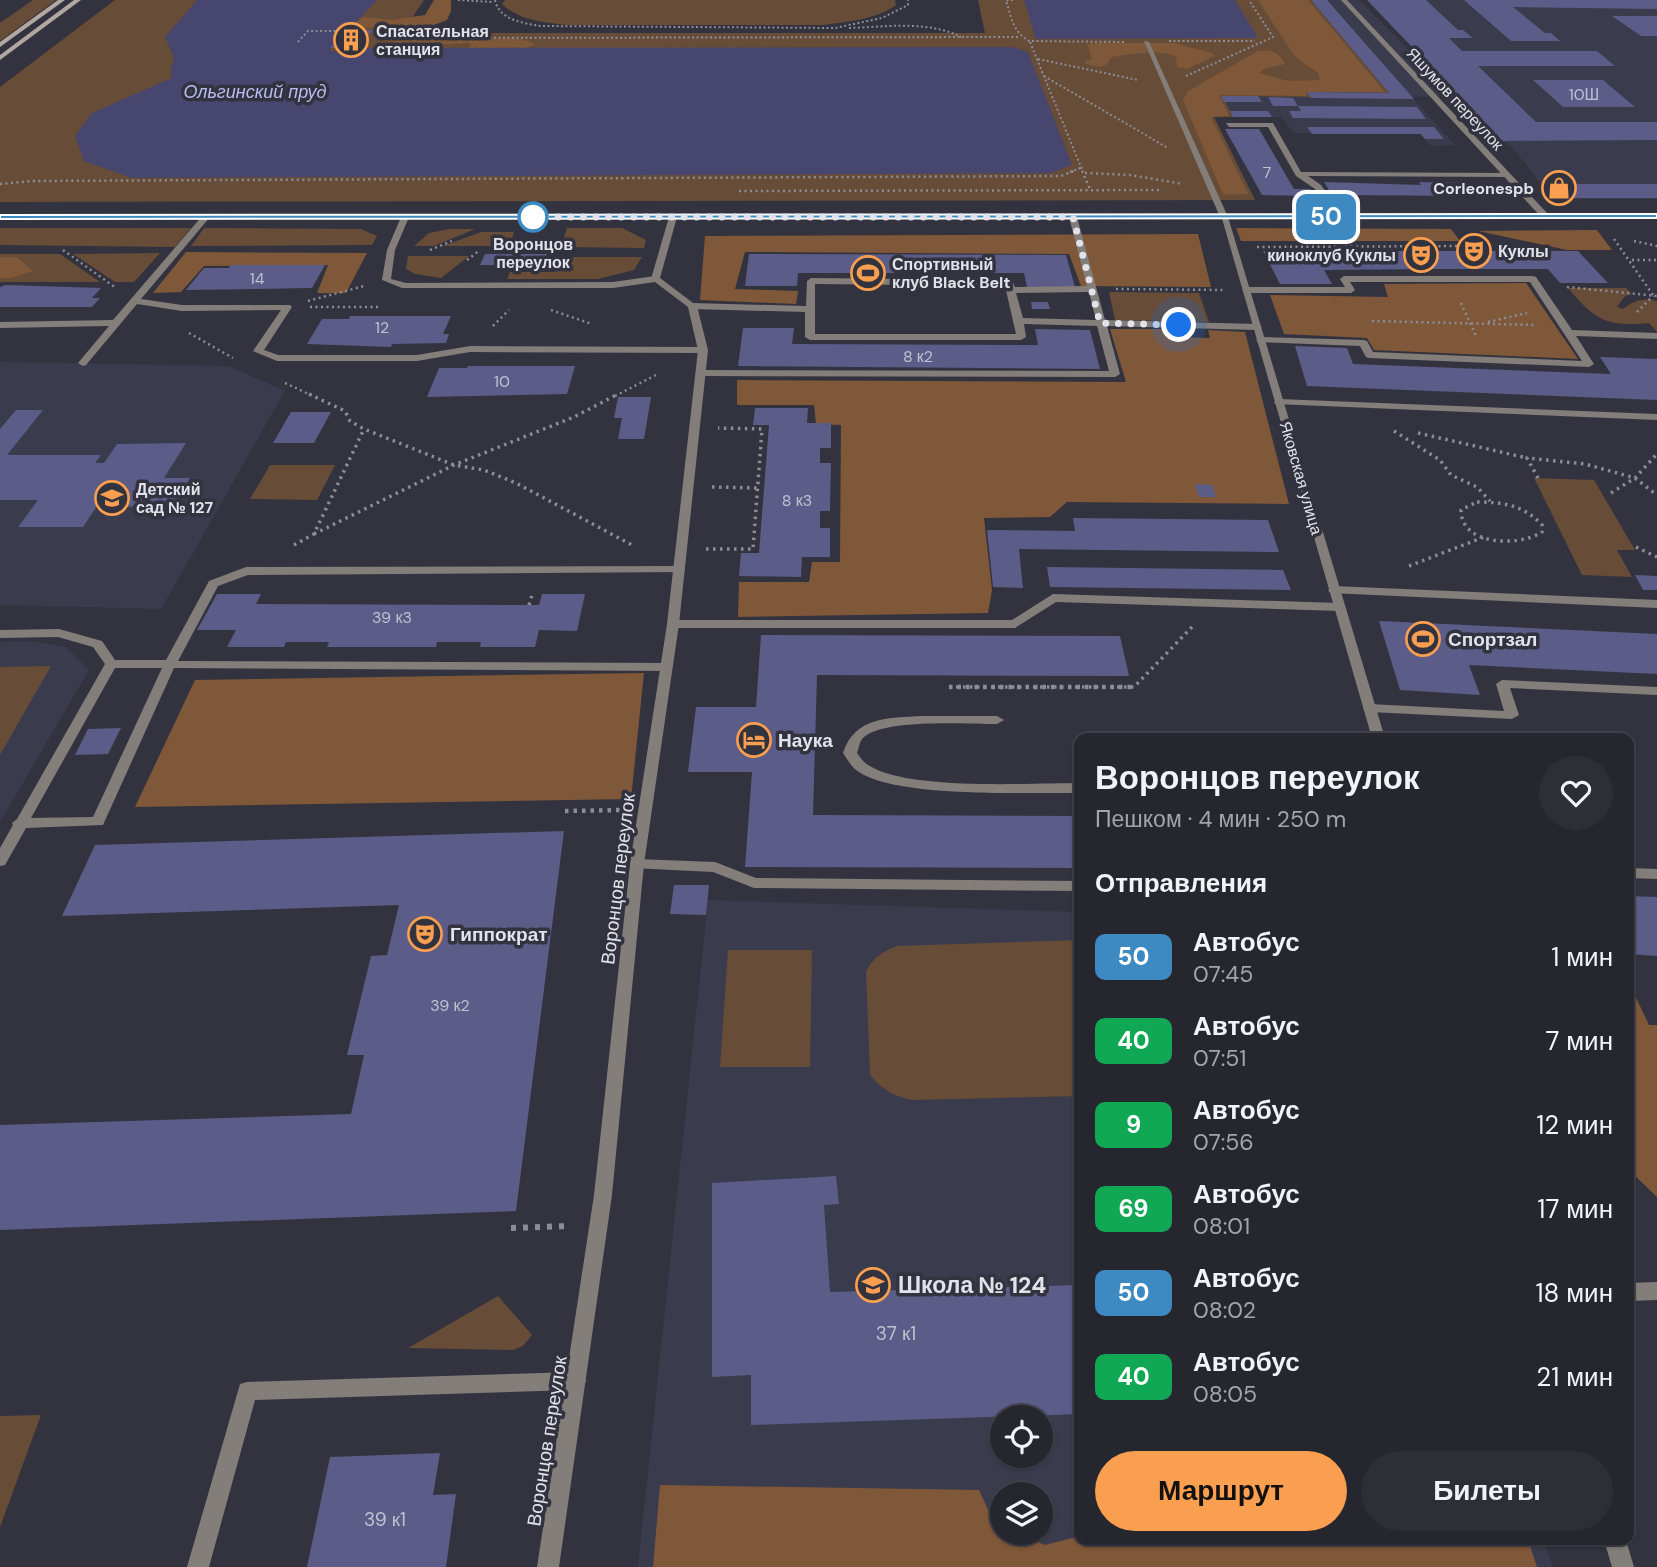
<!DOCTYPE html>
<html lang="ru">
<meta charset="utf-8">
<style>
body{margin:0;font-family:"DM Sans",sans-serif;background:#2e2e37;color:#f1f3f6;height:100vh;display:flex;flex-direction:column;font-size:26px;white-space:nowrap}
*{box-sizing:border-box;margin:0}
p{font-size:23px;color:#a4a5aa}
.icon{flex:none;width:38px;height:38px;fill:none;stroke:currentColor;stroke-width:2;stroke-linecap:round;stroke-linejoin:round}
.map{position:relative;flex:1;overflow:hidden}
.drawer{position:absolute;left:1074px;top:733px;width:560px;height:812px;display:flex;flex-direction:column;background:#26262f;border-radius:14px;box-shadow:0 2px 5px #0004,0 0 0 2px #42434b}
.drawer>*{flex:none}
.badge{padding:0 14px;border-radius:10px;font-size:24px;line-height:46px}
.fabs{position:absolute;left:990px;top:1405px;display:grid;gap:14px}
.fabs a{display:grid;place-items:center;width:63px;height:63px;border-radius:50%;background:#26262f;box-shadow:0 2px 5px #0004,0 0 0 2px #42434b;font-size:35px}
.you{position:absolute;width:35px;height:35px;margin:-18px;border:5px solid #fff;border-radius:50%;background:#1a73e8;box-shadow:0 0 0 10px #1a73e833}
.map>.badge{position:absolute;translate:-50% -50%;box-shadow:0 0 0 4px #fff}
h2{padding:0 21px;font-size:26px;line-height:63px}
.round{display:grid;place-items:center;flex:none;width:74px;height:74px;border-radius:37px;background:#2e2e37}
.overview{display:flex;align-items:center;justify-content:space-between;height:119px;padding:0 21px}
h1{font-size:33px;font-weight:600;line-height:52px}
.cta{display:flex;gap:14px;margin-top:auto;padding:14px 21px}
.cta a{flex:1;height:80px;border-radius:42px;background:#fa9f4f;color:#111;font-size:28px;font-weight:600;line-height:80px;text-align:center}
.cta a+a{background:#2e2e37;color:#f1f3f6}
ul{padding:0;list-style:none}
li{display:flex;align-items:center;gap:21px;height:84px;padding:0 21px}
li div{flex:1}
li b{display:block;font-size:26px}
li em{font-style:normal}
li .badge{min-width:77px;font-weight:700;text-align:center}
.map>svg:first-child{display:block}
</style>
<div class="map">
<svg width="1657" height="1567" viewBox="0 0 1657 1567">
<rect width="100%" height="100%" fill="#33333f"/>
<path fill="#3a3b4d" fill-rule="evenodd" d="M1311 0H1360L1453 96 1412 97 1455 145 1431 146 1420 134 1294 133 1281 117H1233L1221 96 1310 97 1307 92H1388Z
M1367 0H1657V199H1553L1512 147 1502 141Z
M0 362 229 366 285 391 161 609 0 605Z
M31 641 66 647 89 670 0 822V642Z
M708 900 1080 912V1540H1543L1553 1567H638ZM1003 1418H1041V1456H1003ZM1003 1494H1041V1533H1003Z"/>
<path fill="#674c37" d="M33 0H56L0 41V23Z
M115 0H424L402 33H985L978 0H1311L1389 93 1308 92 1311 97 1222 96 1233 117H1214L1255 200 0 202V87Z
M505 0H895L896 5C875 20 850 21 824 25H566C542 22 520 21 502 4Z
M0 228H191L175 247 0 245Z
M204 228 361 229 377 236 372 245 191 246Z
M567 228H622L646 240 644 248 561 247Z
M449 229H475L434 246H414L429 233Z
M481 232H514L510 246H443Z
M160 253 134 282H115L73 254Z
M0 254H60L100 282H0Z
M408 256H469L441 278 415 274 406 269Z
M560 257H642L634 270 598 279H507L510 272H555Z
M1568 288H1626L1632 294 1625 296 1617 307 1623 309C1634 300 1643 298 1657 301V332L1649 323C1606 327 1595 320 1568 288Z
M1109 292 1199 293 1209 322 1115 320Z
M270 465H335L317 500 250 499Z
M1534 478 1594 480 1635 550H1617L1632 577 1582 575Z
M51 666 0 755V667Z
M1080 940V1096L912 1100C894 1096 882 1090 870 1075L866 971C874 957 882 952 897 946Z
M728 950H812L810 1067H720Z
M498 1296 532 1335 523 1346 513 1350 408 1348Z
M41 1415 0 1527V1416Z"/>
<path fill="#7f5839" d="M434 0H451V11L447 20 434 25 475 35 477 39C494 41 520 33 535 45L520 50H467L471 44 467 43 398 48 391 46 388 41 402 29 400 27 354 28 350 25 364 17 392 20 425 15Z
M1258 0H1308L1385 92H1305L1307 96 1219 95 1229 116 1211 117 1248 194 1227 195 1222 192 1183 100 1188 91 1258 51C1270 49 1280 52 1285 64L1264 69 1259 73 1288 81 1320 80 1318 73 1295 57Z
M1093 43H1174L1212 53 1214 56 1187 69 1177 67 1176 56C1156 49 1132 54 1112 57L1106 65 1100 67 1085 64V61L1092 59 1087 44Z
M1236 228 1451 229 1460 241H1241Z
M1597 230 1612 250H1567L1478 231Z
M1198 234 1211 287 1081 286 1069 254 745 252 735 289 798 291 796 304 700 300 705 236Z
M186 252 367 253 346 293H317L328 265 204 266 181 292 153 293Z
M0 257H17L33 271 11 278H0Z
M1526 283 1578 359 1374 350 1367 338 1284 334 1270 295 1388 297 1384 284Z
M1110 329H1175L1177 337 1210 338 1208 330 1245 332 1289 504 1067 502 1050 517 984 518 992 590 988 613 738 617 739 582H809L812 562H840L841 425 816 424 814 405H737V380L1126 382Z
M644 673 631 799 135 807 195 680Z
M1629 983 1649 1025H1657V1197L1629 1170Z
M660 1485 979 1490 990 1514 1003 1524V1533H1017L1045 1545 1080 1536V1540H1528L1537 1567H653Z"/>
<path fill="#46466f" d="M197 0H377L329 51H357L369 48 1011 47 1028 52 1072 165 1051 173 132 178 84 161 75 136 92 113 172 78 171 69 174 58 165 37Z
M1024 0H1235L1258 38 1036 39Z"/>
<path fill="#5b5c87" d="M1311 0H1327L1414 99 1311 98 1307 92 1389 93Z
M1367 0H1426L1458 30H1463L1473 38H1449L1462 51H1597L1615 66H1478L1536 122H1657V140L1502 141Z
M1464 0H1657V9L1513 7 1545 33H1551L1560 41H1511Z
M1612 16H1657V36H1641Z
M348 30H373L356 49 330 48Z
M1533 80H1603L1635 107H1563Z
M1221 96H1258L1262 102H1224Z
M1268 97 1293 98 1298 106H1273Z
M1298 106 1417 107 1426 119 1293 118 1289 111H1301Z
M1230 111H1268L1272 117H1233Z
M1307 127H1434L1444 139H1425L1421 134H1312Z
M1225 129H1259L1294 189H1310L1314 196 1262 195Z
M1324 182 1421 185 1419 182 1471 183 1482 196 1332 195Z
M1542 184H1657V198H1555Z
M1263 251H1578L1608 283H1560L1548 269H1432L1324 270 1332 284H1280Z
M485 254H547L542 266 480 265Z
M749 254 1066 255 1075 287H1027L1024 273H798L797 286H745Z
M230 265H325L312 288 186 290 204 268H229Z
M6 285 101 288 92 298H100L92 307H0V287Z
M1031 302H1048L1050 309H1032Z
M350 316H451L443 334H449L446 343 392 344 391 347 307 344 322 319H349Z
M743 328H794L792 344 1038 345 1035 329 1090 330 1100 369 738 366Z
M1295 346 1347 348 1353 364 1611 374 1600 357 1657 359V400L1307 386Z
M468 366H575L567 394 427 397 439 368H467Z
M618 397H651L644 439H618L622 418H614Z
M755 408H808L807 423H831V448H820V463H831L830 511H820V528H830V557H802L801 577 739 576 741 553H759L769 425H753Z
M16 410H43L7 455H101L95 463H104L117 444 186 443 164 478H190L173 506 107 507 111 500H101L83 527H18L38 500H0V429Z
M291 412H331L314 443H273Z
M1195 484 1212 485 1216 497H1199Z
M1073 518 1268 520 1279 552 1019 549 1023 588 993 587 987 530 1075 531Z
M1047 567 1283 570 1291 590 1050 587Z
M1635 575 1657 576V590H1643Z
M217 594H261L256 604 529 605H539L542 594H585L577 631 539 630 535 647H480L481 642H437L436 647H327L329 642H286L284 647H227L236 630H197Z
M1379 621 1657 634V674L1469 665 1480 695 1400 690Z
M761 635 1120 636 1129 676 817 675 813 815 1080 816V868L745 867 752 772H688L696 707H756Z
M121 728 108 754 75 755 88 729Z
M564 831 516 1211 0 1230V1125L351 1114 364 1055H347L371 956 387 955 399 905 62 916 95 845Z
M674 885H709L706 915 670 914Z
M1629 896 1657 897V956L1629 954Z
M836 1176 839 1204 824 1205 830 1292 1080 1285V1414L751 1425V1375L712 1377V1183Z
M440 1453 433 1495 456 1494 446 1567H307L330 1457Z"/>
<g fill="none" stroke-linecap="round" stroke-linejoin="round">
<path stroke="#8c8d96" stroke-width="2" stroke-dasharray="2 2.5" stroke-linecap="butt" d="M458 0 493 2
M495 0C499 20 523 23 540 26L835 28 882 18 908 5V0
M1013 0H1006C1011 17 1013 32 1029 41L1126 42
M849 28C886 27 927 20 961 37
M404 38 1020 37
M1169 41H1255
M298 42 308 31H347
M1030 42 1083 172
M1038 59 1138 80
M1044 76 1168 148
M1186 76 1273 37 1249 0
M1070 172 1083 167"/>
<path stroke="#8c8d96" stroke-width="2.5" stroke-dasharray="2 3.5" stroke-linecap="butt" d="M1082 171 1090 189
M1085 173 1130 175 1183 184
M0 184 32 181 1061 176 1074 171
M739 191 1161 190
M1614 239 1653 295
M1634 241 1657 246
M1257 247 1469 246
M63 250 116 288
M430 250 452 241
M514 251 517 238
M555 251 558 240
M467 260 480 250
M1632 260H1657
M1567 287 1657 296
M1116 289 1223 290
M308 301 364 286
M1461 303 1476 336
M310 307H379
M551 310 592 324
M1637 312 1653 296
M1372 321 1535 325
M1488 322 1527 313
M493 326 509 310
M189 333 233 358
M285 383 313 396
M615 396 656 375"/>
<path stroke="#8c8d96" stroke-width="3.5" stroke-dasharray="2.5 4.5" stroke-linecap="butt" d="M309 394 345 411 350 421 364 429 454 465 484 470 516 483 632 545
M1394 431 1440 460 1451 475 1477 487 1490 501
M1418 433 1527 458
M1538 478 1527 458 1585 464 1635 478 1657 495
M712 487 757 488
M1611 493 1635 478 1656 455
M1477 502C1502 502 1524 505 1542 525V532C1519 547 1461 546 1461 510Z
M314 534 454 465 574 417 618 394
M294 545 314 534 364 429
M1636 547 1657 557
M706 549H753L762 429 718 428
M1409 566 1484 537
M529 605 533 592
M949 687H1134L1192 627"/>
<path stroke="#8c8d96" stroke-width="4.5" stroke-dasharray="3.5 5" stroke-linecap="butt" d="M949 687H1134
M565 811 620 810"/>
<path stroke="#8c8d96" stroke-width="6" stroke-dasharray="5 7" stroke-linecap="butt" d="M511 1228 569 1226"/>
<path fill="#847e7a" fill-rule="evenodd" d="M1144 41 1149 42 1228 217 1227 219 1220 217Z
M1226 123H1273L1301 172 1507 173 1511 175 1507 177 1308 176 1321 185 1344 217 1340 219H1337L1315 189 1296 176 1268 127H1229Z
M203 215 210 217 141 299 182 305H290L292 307 264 350 278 355H417L470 346 703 347 708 350 703 353 470 352 417 361H277L253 351 281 310 182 311 137 304 86 365 83 366 78 363 109 326 0 328V322L113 320Z
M405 215 409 217 395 250 391 279 406 283 613 282 655 276 659 279 655 282 613 288H402L382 280 387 250 401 217Z
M1073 215 1077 217 1105 320 1257 324 1262 327 1257 330 1107 326 1120 374 1115 377 701 376 696 373 701 370 1109 371 1097 326 1024 324 1026 337 1021 340H810L805 337V312L692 309 687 306 692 303 806 306 807 281 811 278 1009 280 1012 281 1015 287 1087 286 1069 217ZM815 284 1005 286 1016 334H815ZM1089 292 1096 320 1023 318 1016 293Z
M1344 276H1533L1536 277 1572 330 1657 333V339L1576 336 1594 364 1589 367 1369 358 1366 357 1360 346 1258 342 1256 340 1261 337 1364 340 1367 341 1373 352 1582 361 1530 282H1350L1355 290 1351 293H1246L1242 290 1246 287H1345L1340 279Z
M1279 399 1657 414V420L1275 404 1274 402Z
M679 566 685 570 683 572 248 575 218 586 178 661 667 663 673 667 667 671 174 668 103 825 26 828 5 865 0 866V848L13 825 12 823 17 819 105 664 93 647 58 637 0 638V630L59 629 102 641 115 660H166L209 581 246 567ZM115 668H162L93 817 31 818Z
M1334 586 1657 600V608L1330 593 1328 590Z
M1053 594 1339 603 1345 607 1339 611 1056 602 1015 628H673L667 624 673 620H1012Z
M1502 680 1657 687V695L1510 688 1519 715 1512 719 1370 712 1363 708 1370 704 1504 711 1496 684Z
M922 716H997L1004 720 997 724C968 724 883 718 863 738 859 742 859 748 857 753 860 757 863 762 868 765 908 791 1030 783 1080 783V793C1031 792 893 799 856 770 851 766 847 759 843 753 855 716 889 718 922 716Z
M637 859 715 862 756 878 1080 881V891L754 888 713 872 632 868 630 864Z
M1629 868 1657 869V879L1629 878Z
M1657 1282V1300L1629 1301V1283Z
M576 1372 583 1374 586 1381 583 1388 576 1390 255 1400 209 1567H187L240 1384 247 1382Z"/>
<path fill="#847e7a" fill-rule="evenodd" d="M1341 0H1347L1549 215V219H1543Z
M673 215 677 217 660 278 697 306 708 350 679 624 644 864 612 1195 559 1567H537L594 1195 630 864 667 624 698 350 688 307 651 279 669 217Z
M1221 215 1228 217 1385 738H1372Z
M1604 1540H1626L1634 1567H1612Z"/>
<path fill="#847e7a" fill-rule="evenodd" d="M1657 214V218L0 219V215Z"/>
<path fill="#b1a8a1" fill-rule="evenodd" d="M58 0H65L0 47V42Z
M74 0H81L0 60V55Z"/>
</g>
<path fill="#3d8ac2" stroke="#fff" stroke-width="2" d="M1657 214V218L0 219V215Z"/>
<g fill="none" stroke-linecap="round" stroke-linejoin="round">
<path stroke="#e2e3ea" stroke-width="7" stroke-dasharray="0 12.6" d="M533 217H1073L1100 323 1179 325"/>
</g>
<defs>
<g id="building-ring" transform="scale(1.75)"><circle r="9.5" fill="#33333f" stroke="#fa9f4f" stroke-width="1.5"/><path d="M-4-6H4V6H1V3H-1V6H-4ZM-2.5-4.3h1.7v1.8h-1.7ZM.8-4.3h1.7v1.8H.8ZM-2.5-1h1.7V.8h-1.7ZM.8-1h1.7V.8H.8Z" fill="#fa9f4f"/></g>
<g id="shop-ring" transform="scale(1.75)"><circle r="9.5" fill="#33333f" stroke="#fa9f4f" stroke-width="1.5"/><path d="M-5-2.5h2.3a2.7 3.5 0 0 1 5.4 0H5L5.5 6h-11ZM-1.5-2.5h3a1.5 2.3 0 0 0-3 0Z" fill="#fa9f4f"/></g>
<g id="theatre-ring" transform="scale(1.75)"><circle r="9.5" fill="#33333f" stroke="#fa9f4f" stroke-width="1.5"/><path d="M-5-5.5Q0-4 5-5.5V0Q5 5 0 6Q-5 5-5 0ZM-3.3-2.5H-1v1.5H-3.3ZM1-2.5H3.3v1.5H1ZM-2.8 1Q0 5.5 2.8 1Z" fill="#fa9f4f"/></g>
<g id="stadium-ring" transform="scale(1.75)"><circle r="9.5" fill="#33333f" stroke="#fa9f4f" stroke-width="1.5"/><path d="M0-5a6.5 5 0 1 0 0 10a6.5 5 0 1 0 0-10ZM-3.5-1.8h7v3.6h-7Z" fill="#fa9f4f"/></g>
<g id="school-ring" transform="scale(1.75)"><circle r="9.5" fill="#33333f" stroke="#fa9f4f" stroke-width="1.5"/><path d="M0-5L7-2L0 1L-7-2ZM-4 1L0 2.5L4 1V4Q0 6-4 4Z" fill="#fa9f4f"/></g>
<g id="hotel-ring" transform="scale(1.75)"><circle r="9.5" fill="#33333f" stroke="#fa9f4f" stroke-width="1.5"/><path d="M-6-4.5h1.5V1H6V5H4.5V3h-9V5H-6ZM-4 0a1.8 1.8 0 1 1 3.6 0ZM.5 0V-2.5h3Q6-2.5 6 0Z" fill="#fa9f4f"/></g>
</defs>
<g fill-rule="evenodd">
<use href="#building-ring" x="351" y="40"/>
<use href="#shop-ring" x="1559" y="188"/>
<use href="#theatre-ring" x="1474" y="251"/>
<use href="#theatre-ring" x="1421" y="255"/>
<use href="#stadium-ring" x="868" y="273"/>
<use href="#school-ring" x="112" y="498"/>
<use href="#stadium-ring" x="1423" y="639"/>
<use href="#hotel-ring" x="754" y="740"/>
<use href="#theatre-ring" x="425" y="934"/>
<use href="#school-ring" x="873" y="1285"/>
</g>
<circle fill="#fff" stroke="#3d8ac2" stroke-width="3.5" cx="533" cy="217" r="14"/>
<g text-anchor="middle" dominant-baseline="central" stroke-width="7" stroke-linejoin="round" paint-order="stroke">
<g font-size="16" font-weight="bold" fill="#e2e3ea" stroke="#33333f" text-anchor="start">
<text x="376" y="31">Спасательная<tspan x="376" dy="18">станция</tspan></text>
<text x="1534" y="188" text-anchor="end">Corleonespb</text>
<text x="1498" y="251">Куклы</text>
<text x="1396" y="255" text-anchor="end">киноклуб Куклы</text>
<text x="892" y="264">Спортивный<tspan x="892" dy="18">клуб Black Belt</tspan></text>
<text x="136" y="489">Детский<tspan x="136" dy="18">сад № 127</tspan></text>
</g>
<g font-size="16" fill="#c0c1d1">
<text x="1584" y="94">10Ш</text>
<text x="1267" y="172">7</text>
<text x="257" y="278">14</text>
<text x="382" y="327">12</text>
<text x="918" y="356">8 к2</text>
<text x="502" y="381">10</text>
<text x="797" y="500">8 к3</text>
<text x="392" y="617">39 к3</text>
<text x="450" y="1005">39 к2</text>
</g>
<g font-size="16" fill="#e2e3ea" stroke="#33333f">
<text transform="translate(1455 99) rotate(47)">Яшумов переулок</text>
<text transform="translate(1301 478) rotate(74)">Яковская улица</text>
</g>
<g font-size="16" font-weight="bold" fill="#e2e3ea" stroke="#33333f">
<text x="533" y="244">Воронцов<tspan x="533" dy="18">переулок</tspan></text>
</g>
<g font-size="18" font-style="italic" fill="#babcf4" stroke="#33333f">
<text x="255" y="92">Ольгинский пруд</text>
</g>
<g font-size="19" font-weight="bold" fill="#e2e3ea" stroke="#33333f" text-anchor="start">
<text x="1448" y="639">Спортзал</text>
<text x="778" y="740">Наука</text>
<text x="450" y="934">Гиппократ</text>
</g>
<g font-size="19" fill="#e2e3ea" stroke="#33333f">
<text transform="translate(618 879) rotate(-83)">Воронцов переулок</text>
<text transform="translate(547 1441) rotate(-81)">Воронцов переулок</text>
</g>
<g font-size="19" fill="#c0c1d1">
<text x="896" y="1333">37 к1</text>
<text x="385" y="1519">39 к1</text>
</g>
<g font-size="23" font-weight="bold" fill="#e2e3ea" stroke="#33333f" text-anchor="start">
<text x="898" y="1285">Школа № 124</text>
</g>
</g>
</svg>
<div class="fabs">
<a><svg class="icon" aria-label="locate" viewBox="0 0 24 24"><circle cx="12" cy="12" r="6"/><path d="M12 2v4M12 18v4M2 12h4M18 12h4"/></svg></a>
<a><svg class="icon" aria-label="layers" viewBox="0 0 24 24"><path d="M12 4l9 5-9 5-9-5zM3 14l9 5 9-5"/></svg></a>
</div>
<div class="you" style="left:1179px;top:325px"></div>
<b class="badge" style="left:1326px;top:217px;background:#3d8ac2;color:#fff">50</b>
<section class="drawer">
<div class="overview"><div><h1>Воронцов переулок</h1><p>Пешком · 4 мин · 250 m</p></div><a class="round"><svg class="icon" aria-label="heart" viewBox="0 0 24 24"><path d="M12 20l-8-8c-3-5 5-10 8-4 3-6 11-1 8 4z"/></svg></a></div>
<h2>Отправления</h2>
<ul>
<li><span class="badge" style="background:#3d8ac2;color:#fff">50</span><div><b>Автобус</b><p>07:45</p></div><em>1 мин</em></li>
<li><span class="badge" style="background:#10a855;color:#fff">40</span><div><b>Автобус</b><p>07:51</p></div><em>7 мин</em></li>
<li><span class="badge" style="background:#10a855;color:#fff">9</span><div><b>Автобус</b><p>07:56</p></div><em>12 мин</em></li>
<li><span class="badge" style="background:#10a855;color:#fff">69</span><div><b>Автобус</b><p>08:01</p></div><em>17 мин</em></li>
<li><span class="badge" style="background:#3d8ac2;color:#fff">50</span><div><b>Автобус</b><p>08:02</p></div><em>18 мин</em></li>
<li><span class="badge" style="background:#10a855;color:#fff">40</span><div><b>Автобус</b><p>08:05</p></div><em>21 мин</em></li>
</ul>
<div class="cta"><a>Маршрут</a><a>Билеты</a></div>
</section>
</div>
